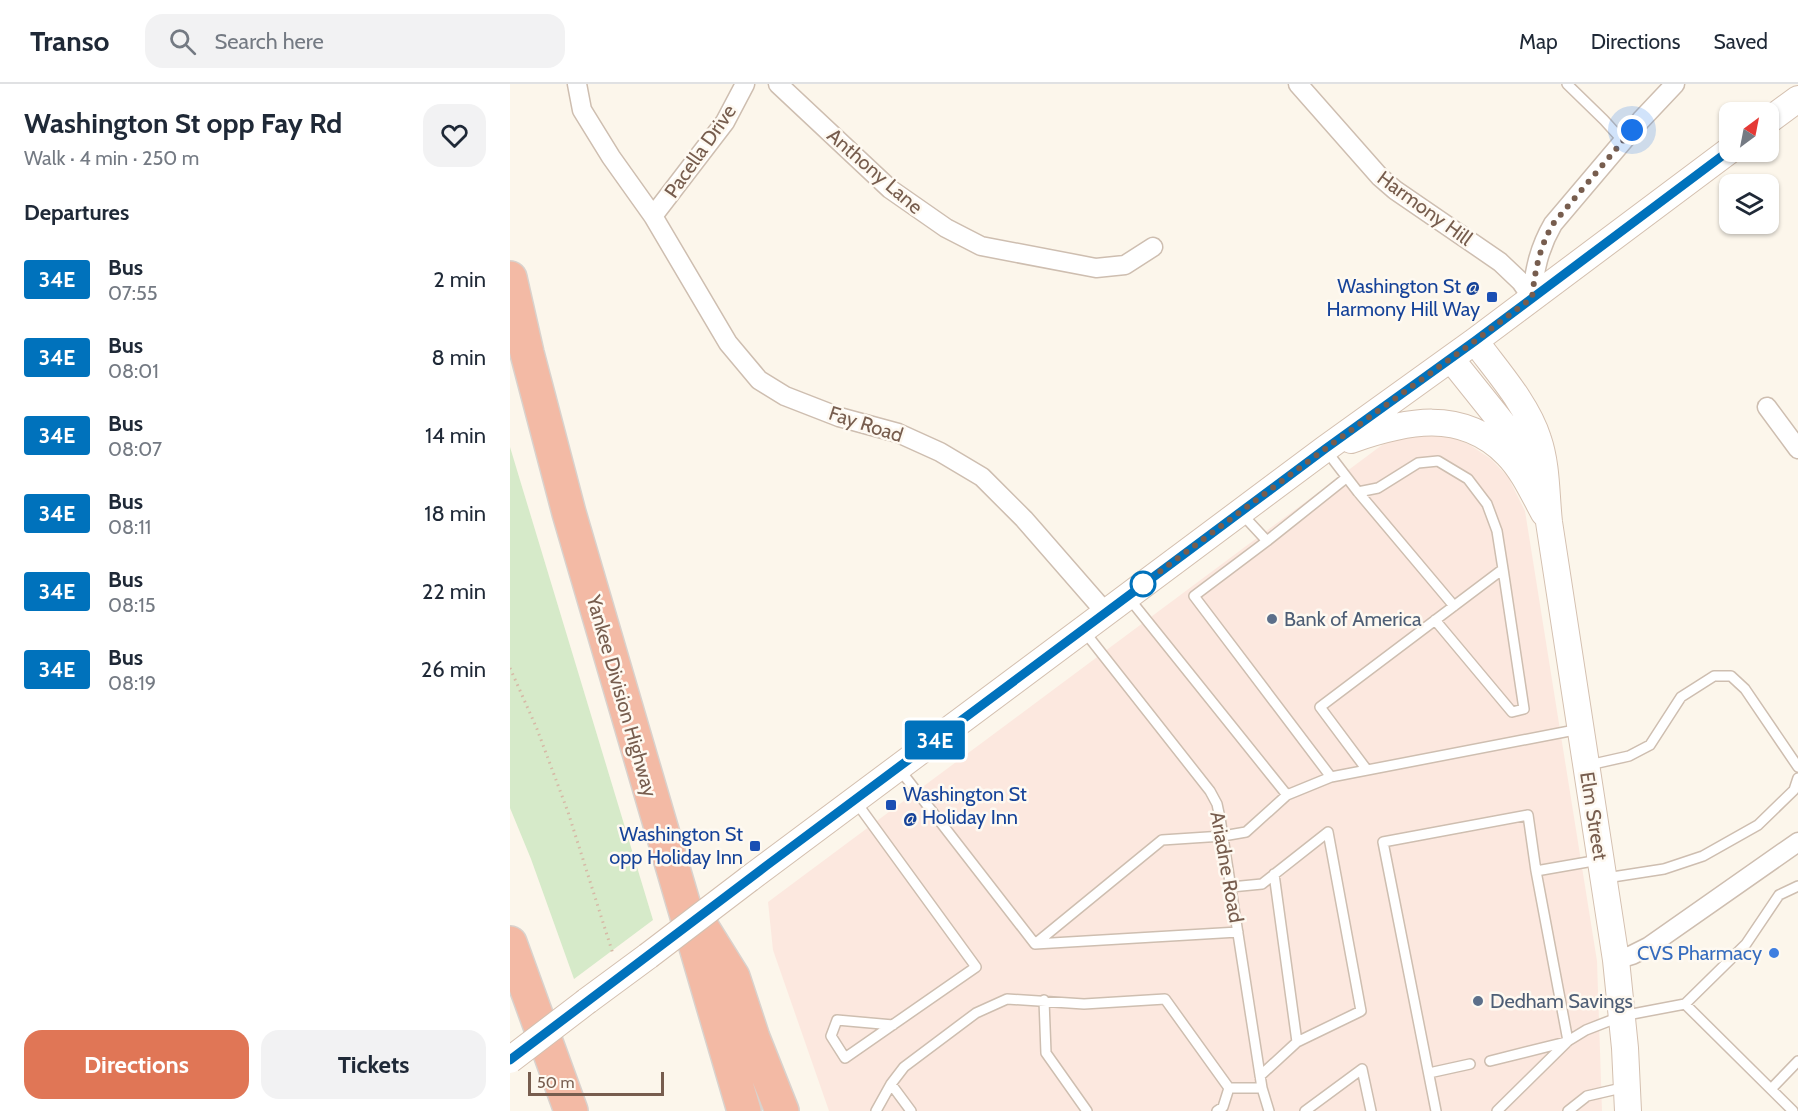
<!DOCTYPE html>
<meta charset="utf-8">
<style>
body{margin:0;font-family:Cabin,sans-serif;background:#f2f2f3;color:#1f2937;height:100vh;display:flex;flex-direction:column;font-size:22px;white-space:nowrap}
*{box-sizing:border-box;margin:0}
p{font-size:20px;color:#747a83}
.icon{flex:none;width:33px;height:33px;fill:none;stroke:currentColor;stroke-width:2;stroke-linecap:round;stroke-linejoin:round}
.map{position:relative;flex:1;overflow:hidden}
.drawer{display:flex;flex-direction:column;background:#fff;width:510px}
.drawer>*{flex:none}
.badge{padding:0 12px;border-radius:4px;font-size:21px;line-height:39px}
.needle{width:39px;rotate:32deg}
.buttons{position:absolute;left:1209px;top:18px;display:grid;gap:12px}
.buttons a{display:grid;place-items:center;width:60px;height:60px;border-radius:12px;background:#fff;box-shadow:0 2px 4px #0004;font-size:30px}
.scale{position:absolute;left:18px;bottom:15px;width:136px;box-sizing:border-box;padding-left:6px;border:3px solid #775d4e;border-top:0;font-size:16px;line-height:21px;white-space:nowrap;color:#775d4e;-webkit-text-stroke:4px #fef9f1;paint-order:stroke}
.you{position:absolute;width:30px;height:30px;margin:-15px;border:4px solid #fff;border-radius:50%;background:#1a73e8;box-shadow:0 0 0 9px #1a73e833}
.map>.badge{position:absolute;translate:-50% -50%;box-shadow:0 0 0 3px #fff}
h2{padding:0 24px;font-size:22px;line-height:54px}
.round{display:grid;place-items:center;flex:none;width:63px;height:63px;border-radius:18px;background:#f2f2f3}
.headline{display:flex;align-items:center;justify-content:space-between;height:102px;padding:0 24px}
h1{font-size:28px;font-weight:700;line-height:45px}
.action{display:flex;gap:12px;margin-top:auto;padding:12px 24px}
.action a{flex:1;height:69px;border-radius:18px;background:#e07656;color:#fff;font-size:24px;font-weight:700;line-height:69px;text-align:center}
.action a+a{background:#f2f2f3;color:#1f2937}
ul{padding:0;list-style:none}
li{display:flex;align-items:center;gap:18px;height:78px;padding:0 24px}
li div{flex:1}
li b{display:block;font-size:22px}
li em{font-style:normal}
li .badge{min-width:66px;font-weight:700;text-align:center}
header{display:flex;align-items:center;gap:36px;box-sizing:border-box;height:84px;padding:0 30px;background:#fff;border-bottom:2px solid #e0e1e3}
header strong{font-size:28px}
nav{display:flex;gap:33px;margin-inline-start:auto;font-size:21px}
.search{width:420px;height:54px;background:#f2f2f3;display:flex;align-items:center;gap:15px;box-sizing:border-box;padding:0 21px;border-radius:18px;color:#747a83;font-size:22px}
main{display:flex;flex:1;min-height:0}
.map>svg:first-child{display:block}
</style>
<header>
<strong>Transo</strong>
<div class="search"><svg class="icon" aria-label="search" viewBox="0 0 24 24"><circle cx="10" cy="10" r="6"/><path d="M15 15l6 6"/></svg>Search here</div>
<nav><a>Map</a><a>Directions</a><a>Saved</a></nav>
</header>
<main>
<section class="drawer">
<div class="headline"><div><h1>Washington St opp Fay Rd</h1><p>Walk · 4 min · 250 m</p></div><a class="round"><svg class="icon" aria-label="heart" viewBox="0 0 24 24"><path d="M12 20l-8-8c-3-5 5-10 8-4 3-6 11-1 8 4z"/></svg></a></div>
<h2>Departures</h2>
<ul>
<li><span class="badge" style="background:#0072bc;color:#fff">34E</span><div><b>Bus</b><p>07:55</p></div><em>2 min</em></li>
<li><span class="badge" style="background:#0072bc;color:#fff">34E</span><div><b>Bus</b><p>08:01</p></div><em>8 min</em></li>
<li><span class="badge" style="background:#0072bc;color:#fff">34E</span><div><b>Bus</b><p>08:07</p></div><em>14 min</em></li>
<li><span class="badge" style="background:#0072bc;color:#fff">34E</span><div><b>Bus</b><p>08:11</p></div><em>18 min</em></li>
<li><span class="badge" style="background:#0072bc;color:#fff">34E</span><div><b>Bus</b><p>08:15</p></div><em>22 min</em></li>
<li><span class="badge" style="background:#0072bc;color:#fff">34E</span><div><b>Bus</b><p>08:19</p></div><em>26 min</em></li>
</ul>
<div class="action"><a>Directions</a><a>Tickets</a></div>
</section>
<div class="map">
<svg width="1288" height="1027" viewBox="0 0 1288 1027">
<rect width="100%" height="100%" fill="#fcf6eb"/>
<path fill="#fce8df" d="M913 350H934L960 361 981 375 998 393 1015 427 1087 877 1092 1027H319L263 866 258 818 872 361 890 354Z"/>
<path fill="#d6eac9" d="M0 363 143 836 64 895 21 775 0 724Z"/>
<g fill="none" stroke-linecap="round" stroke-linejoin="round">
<g stroke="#cebeb0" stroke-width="12">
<path id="service" d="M1057 0 1094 36 1113 57
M815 365 848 408 868 404 908 379 928 377 958 395 977 420 987 447 993 485 810 623 857 686
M848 408 944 522
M731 429 757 457 684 512 821 693
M757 457 836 394
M925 536 1002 628 1014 625 993 485
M574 547 700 707 707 720 710 734 752 1004 759 1027
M1079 681 1119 672 1140 661 1171 613 1204 592H1221L1235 605 1288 683
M390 686 525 860 728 848
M777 711 821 693 1070 645
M346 718 466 883 335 974 321 952 327 936 383 941
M1026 787 1089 776
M1096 794 1154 785 1193 772 1248 741 1284 706 1288 694
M721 803 752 800 818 748 851 927 787 958
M525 860 652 756 713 752 736 748 777 711 618 513
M534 916 536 969 577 1027
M1175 920 1236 860 1269 811 1288 802
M980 977 1056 958
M919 989 960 980
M750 992 787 958 764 790
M381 1000 401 1027
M1261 1005 1288 977
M366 1027 381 1000 394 983 466 929 497 915 574 920 655 915 719 1004H752
M707 1027 713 1023 719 1004
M795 1027 852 985 861 1027
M926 1027 873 758 1018 731 1026 787 1058 957
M987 1027 1058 957 1076 946 1112 932 1175 920 1283 1027
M1058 1027 1077 1012 1116 1003"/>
</g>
<g stroke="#cebeb0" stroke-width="21">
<path id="minor" d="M67 0 72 26 101 73 143 132 218 259 249 296 275 312 329 333 388 349 430 368 472 393 514 435 596 529
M268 0 380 105 436 144 471 162 586 184 615 181 643 163
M788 0 870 93 885 106 990 178 1011 198 1022 214
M143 132 215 38 235 0
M1022 214C1024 187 1029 164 1043 140L1131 36 1165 0
M1257 323 1288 365
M1106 876 1122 871 1138 863 1288 758"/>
</g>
<g stroke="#d4c0b0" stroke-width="28">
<path id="secondary" d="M1258 37 1288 15
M965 257C987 287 1017 320 1028 355 1037 381 1036 411 1039 438L1106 876 1115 964 1118 1027
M941 275 1001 350 1016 379
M841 356C895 337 951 324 997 370 1013 386 1023 409 1034 429
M239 795 815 365 965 257 1220 66
M77 917 138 872"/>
</g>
<g stroke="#d9d2cd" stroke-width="36">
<path id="motorway" d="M0 194 17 269 59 429 234 1027
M190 840 223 893 243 954 272 1027
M0 859 61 1027"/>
</g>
<path stroke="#d6b9a6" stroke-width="3" stroke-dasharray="1.5 4.5" stroke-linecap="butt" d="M0 584 27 645 58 728 103 870"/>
<use href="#service" stroke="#fff" stroke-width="9"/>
<use href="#minor" stroke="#fff" stroke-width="18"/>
<use href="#secondary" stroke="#fff" stroke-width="26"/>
<use href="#motorway" stroke="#f3baa5" stroke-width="33"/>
<g stroke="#d4c0b0" stroke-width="28" stroke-linecap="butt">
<path id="secondary-bridge" d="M138 872 239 795
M0 976 77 917"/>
</g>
<use href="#secondary-bridge" stroke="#fff" stroke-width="26"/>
</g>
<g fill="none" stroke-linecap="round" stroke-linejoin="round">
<g stroke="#fff" stroke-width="14">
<path id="line" d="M0 976 256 782 815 365 965 257 1220 66"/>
</g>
<use href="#line" stroke="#0072bc" stroke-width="9"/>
<path stroke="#775d4e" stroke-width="6" stroke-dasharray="0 10.8" d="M633 500 815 365 965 257 1022 214C1025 187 1029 164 1043 140L1122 46"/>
</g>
<g fill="#1a4fb4" stroke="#fef9f1" stroke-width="2">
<rect x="976" y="207" width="12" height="12" rx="3"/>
<rect x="375" y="715" width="12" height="12" rx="3"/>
<rect x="239" y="756" width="12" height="12" rx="3"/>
</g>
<circle fill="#fff" stroke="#0072bc" stroke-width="3" cx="633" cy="500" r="12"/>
<g fill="#5c6f8a" stroke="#fef9f1" stroke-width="2">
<circle cx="762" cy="535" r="6"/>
<circle cx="968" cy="917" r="6"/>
</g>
<circle fill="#3f7fe0" stroke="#fef9f1" stroke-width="2" cx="1264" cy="869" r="6"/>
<g text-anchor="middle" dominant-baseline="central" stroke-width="5" stroke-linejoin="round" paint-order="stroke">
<g font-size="20" fill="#775d4e" stroke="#fef9f1">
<text transform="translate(190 67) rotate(-55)">Pacella Drive</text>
<text transform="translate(365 87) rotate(41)">Anthony Lane</text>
<text transform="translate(915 124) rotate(36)">Harmony Hill</text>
<text transform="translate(356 340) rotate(18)">Fay Road</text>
<text transform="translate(112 612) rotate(74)">Yankee Division Highway</text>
<text transform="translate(1084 732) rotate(81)">Elm Street</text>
<text transform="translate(717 783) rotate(80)">Ariadne Road</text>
</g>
<g font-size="20" fill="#164399" stroke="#fef9f1" text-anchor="end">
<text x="970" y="202">Washington St @<tspan x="970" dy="23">Harmony Hill Way</tspan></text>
<text x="393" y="710" text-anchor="start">Washington St<tspan x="393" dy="23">@ Holiday Inn</tspan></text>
<text x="233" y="750">Washington St<tspan x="233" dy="23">opp Holiday Inn</tspan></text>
</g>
<g font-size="20" fill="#4e5e75" stroke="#fef9f1" text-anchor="start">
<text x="774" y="535">Bank of America</text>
<text x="980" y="917">Dedham Savings</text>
</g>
<g font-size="20" fill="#366cbe" stroke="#fef9f1" text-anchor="end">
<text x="1252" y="869">CVS Pharmacy</text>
</g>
</g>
</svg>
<div class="buttons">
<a><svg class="needle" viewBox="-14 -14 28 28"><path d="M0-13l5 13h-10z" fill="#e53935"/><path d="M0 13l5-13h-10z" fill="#747a83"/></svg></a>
<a><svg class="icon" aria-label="layers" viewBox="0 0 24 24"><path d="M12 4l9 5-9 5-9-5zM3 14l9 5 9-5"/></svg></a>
</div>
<div class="scale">50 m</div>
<div class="you" style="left:1122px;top:46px"></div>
<b class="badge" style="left:425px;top:656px;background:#0072bc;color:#fff">34E</b>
</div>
</main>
